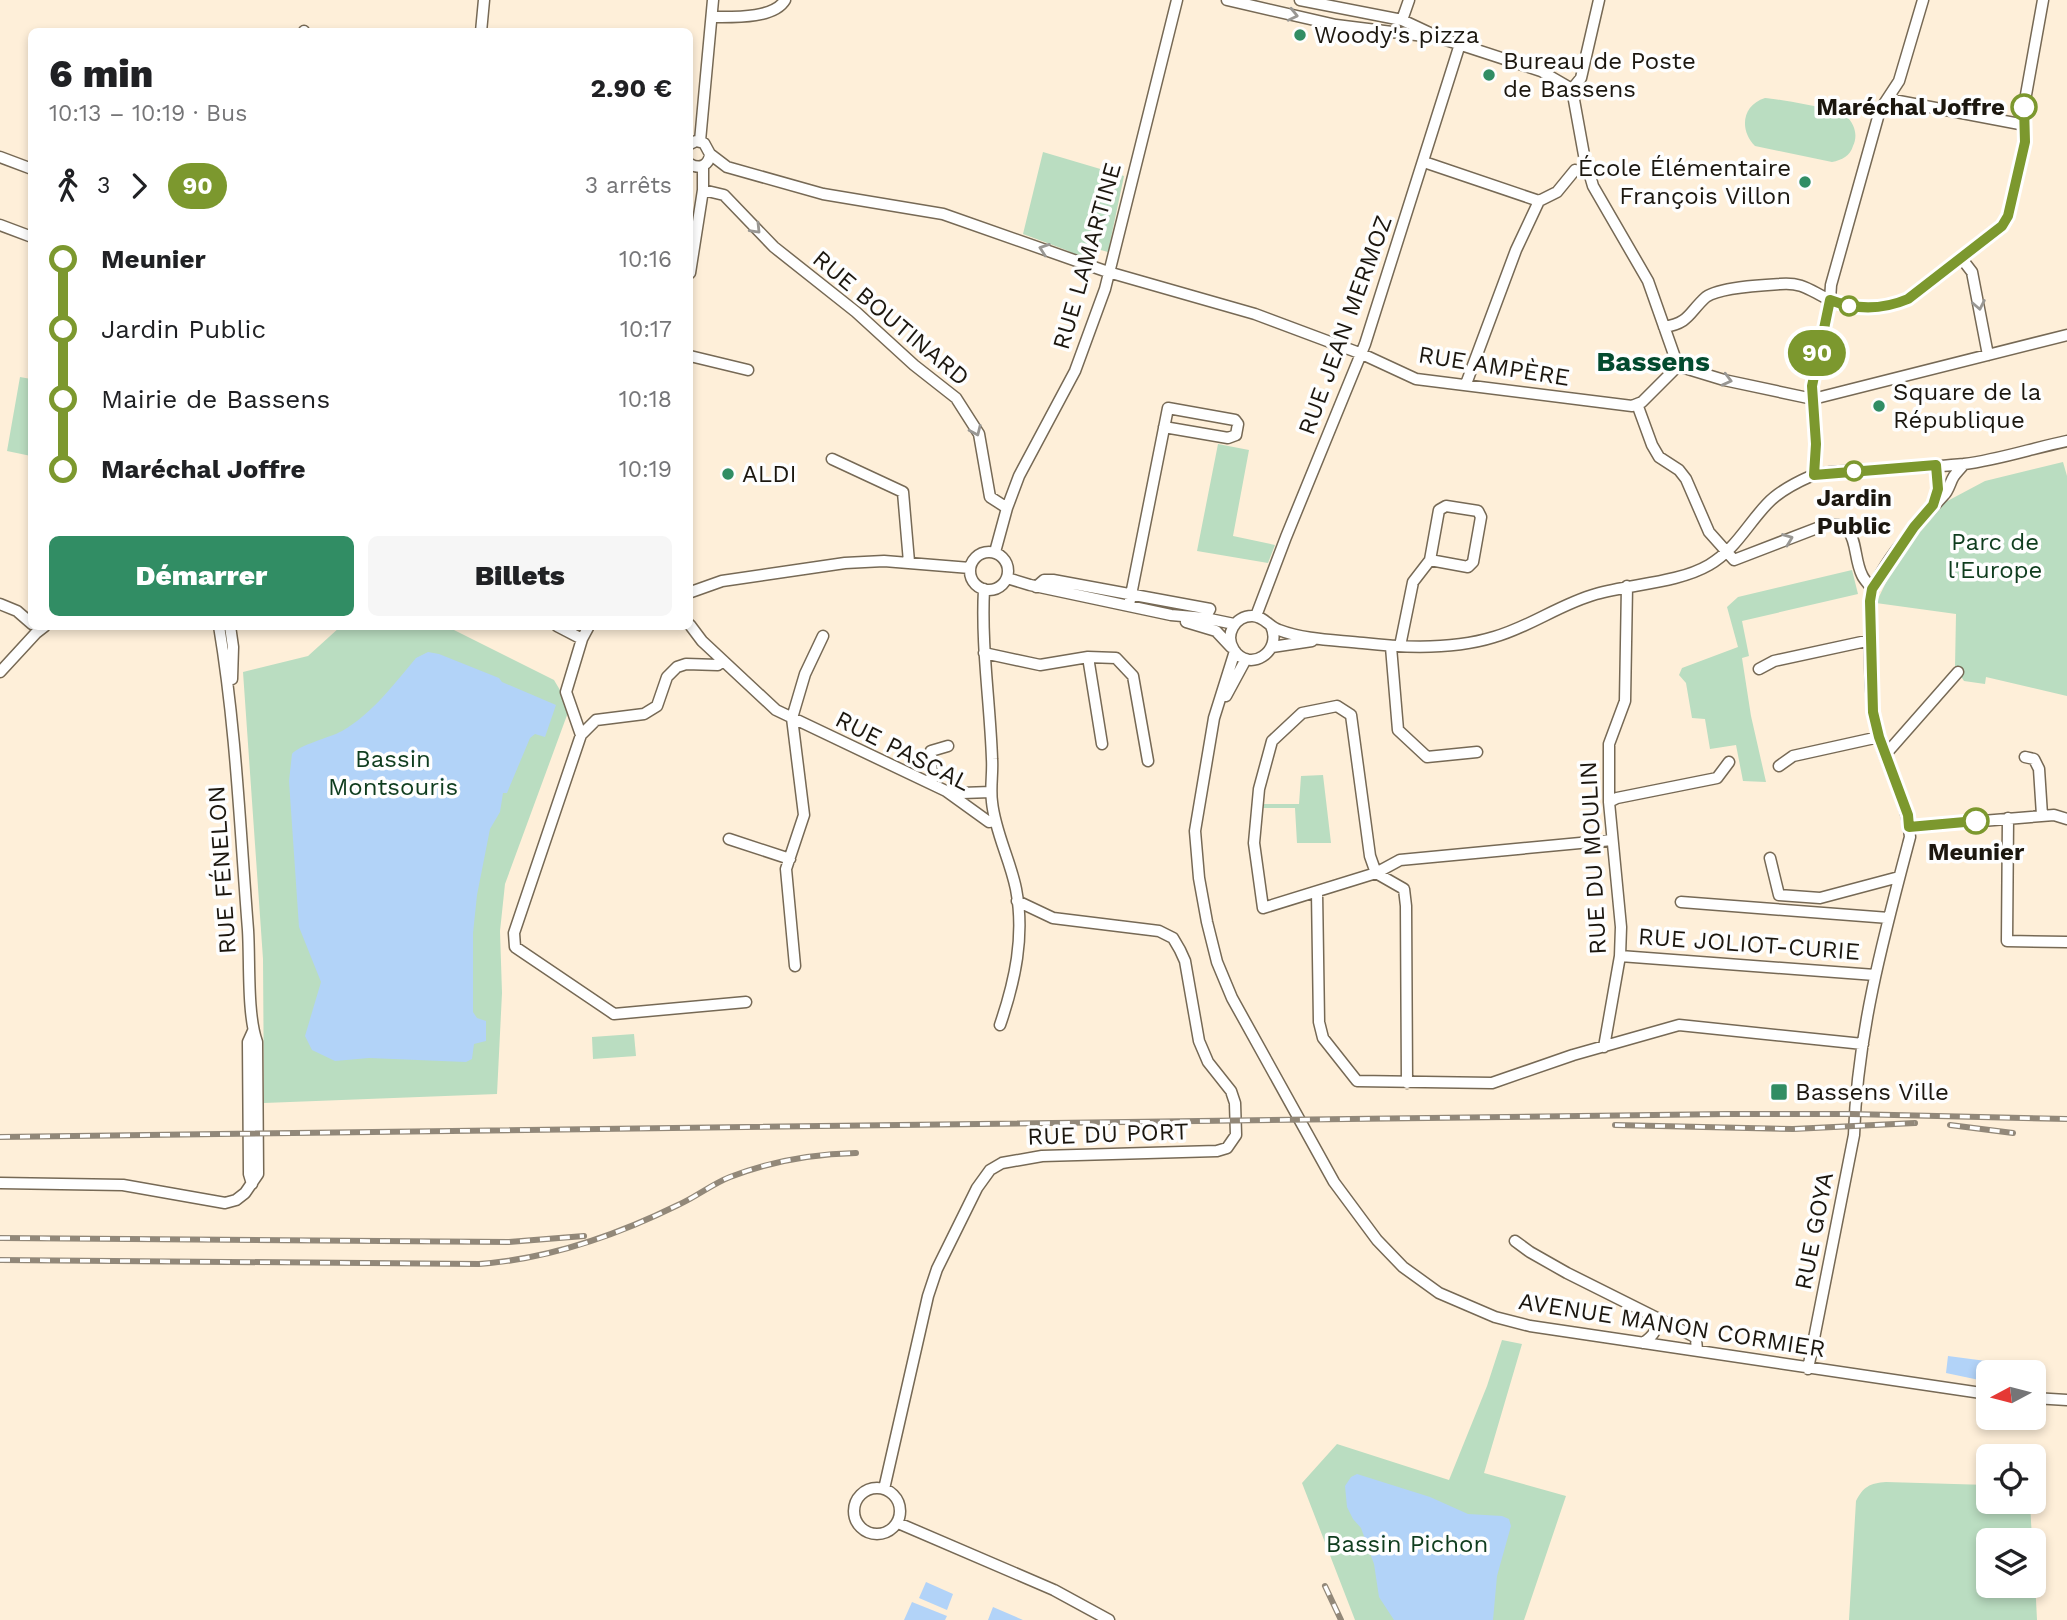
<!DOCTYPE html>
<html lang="fr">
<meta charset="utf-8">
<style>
body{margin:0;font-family:"Work Sans",sans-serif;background:#f6f6f6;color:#202124;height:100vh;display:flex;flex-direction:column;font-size:26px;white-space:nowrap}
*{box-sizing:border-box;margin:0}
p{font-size:23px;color:#757577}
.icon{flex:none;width:38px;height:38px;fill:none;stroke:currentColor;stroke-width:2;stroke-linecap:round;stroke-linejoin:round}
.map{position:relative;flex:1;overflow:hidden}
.sheet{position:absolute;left:28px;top:28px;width:665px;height:602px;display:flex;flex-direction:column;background:#fff;border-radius:10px;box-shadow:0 4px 10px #0003}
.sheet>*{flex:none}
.badge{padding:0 14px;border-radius:23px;font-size:24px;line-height:46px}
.needle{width:46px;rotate:263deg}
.fabs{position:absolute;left:1976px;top:1360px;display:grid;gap:14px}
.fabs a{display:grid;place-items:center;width:70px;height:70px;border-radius:10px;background:#fff;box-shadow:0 4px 10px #0003;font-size:35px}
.map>.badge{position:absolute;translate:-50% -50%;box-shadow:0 0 0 4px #fff}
.legs{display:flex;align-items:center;gap:10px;height:77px;padding:0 21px;font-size:23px}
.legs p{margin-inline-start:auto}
.overview{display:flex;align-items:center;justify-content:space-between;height:119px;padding:0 21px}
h1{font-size:38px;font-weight:800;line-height:52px}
.action{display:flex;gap:14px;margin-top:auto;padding:14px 21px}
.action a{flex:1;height:80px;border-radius:10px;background:#318d64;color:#fff;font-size:28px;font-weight:800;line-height:80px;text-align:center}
.action a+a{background:#f6f6f6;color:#202124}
ul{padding:0 21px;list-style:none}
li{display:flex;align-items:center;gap:24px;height:70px;font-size:26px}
li i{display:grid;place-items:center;width:10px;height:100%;margin:0 9px;background:currentColor}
li i::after{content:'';width:18px;height:18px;margin:-9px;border:5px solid;border-radius:50%;background:#fff}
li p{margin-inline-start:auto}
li:first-child i{background:linear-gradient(#0000 50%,currentColor 0)}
li:last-child i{background:linear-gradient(currentColor 50%,#0000 0)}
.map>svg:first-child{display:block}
</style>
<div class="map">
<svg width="2067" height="1620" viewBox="0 0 2067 1620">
<rect width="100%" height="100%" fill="#feefd9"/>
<path fill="#baddc1" d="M1765 98C1779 99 1837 109 1846 116 1855 124 1858 136 1853 146 1850 156 1842 160 1832 162L1755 146C1739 130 1742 105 1765 98Z
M1043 152 1124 176 1108 252 1097 249 1093 263 1066 250 1023 234Z
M20 377 31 379V456L7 451Z
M1218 444 1249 450 1233 536 1275 545 1268 563 1197 551Z
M2063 462 2067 476V696L1986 677 1985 684 1964 681 1955 667 1956 614 1876 603 1894 566 1938 506 1985 481Z
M1852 570 1858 594 1742 621 1749 656 1742 658 1751 716 1766 782 1743 781 1736 745 1710 749 1705 719 1692 718 1686 683 1679 675 1682 668 1738 647 1727 607 1738 597Z
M446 626 554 680 570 707 505 884 500 931 502 993 497 1094 264 1103 263 959 243 672 308 656 340 627Z
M1323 775 1331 843H1297L1295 808H1263L1264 804H1299L1301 776Z
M634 1034 636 1056 593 1059 592 1037Z
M1502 1340 1522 1344 1484 1473 1566 1496 1524 1620H1355L1302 1483 1337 1444 1449 1480 1487 1386Z
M1886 1482 1988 1485V1502H2030L2032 1540H1988V1586H2034V1559L2037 1620H1849L1856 1501C1863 1487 1870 1483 1886 1482Z"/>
<path fill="#b2d3f8" d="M428 652 439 654 499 678 502 682 556 705 545 737 535 734 530 738 507 793H503L500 812 490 829 477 895 473 933V1012L477 1018 486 1021V1041L474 1044 472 1059 466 1062 369 1058 335 1061 312 1050 305 1036 321 982 299 927 289 781 292 754C299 745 329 738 342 731 372 714 394 684 416 658Z
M1948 1356 1986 1361 1984 1381 1946 1373Z
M1357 1474 1430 1497 1468 1514 1502 1516 1509 1519 1511 1526 1497 1576 1493 1620H1394L1379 1597 1374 1564 1361 1528 1353 1519 1347 1507 1345 1486 1351 1477Z
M926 1582 953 1594 947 1610 919 1598Z
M912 1602 947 1616 945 1620H904Z
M993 1607 1023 1620H988Z"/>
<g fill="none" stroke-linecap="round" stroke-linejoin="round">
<g stroke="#766955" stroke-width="13">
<path id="minor" d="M1227 0 1336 25 1440 38 1541 71 1572 89
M1300 0 1402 20 1434 35
M712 17C732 17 774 19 785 0
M1402 20 1409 0
M304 32V31
M481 32 484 0
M1572 89 1584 155 1593 186 1648 281 1678 366 1724 380 1813 399 2067 335
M1572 89 1581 78 1599 0
M1888 99 2025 125
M700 141 713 0
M690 144 696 141 704 143 710 154C709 165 700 170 690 164
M710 154 727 167 823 194 943 214 1108 272 1255 314 1362 354 1416 379 1632 406 1642 402 1678 366
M0 157 32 169
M1424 162 1539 201
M703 190 724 195 774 247 856 312 914 365 956 398 979 434 990 497 1007 508
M0 225 32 237
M1962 259 1972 272 1988 355
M690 273 703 190V166
M1664 327C1690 323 1689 312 1706 297 1720 287 1763 285 1780 284 1804 282 1810 291 1830 300 1855 312 1884 309 1908 299L2002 226 2008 216 2025 142 2024 106 2043 0
M690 356 748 370
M1466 384 1516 250 1539 201 1557 192 1575 170
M1637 404 1652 445 1659 457 1679 470 1686 479 1709 532 1734 560 1825 525C1861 520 1851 553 1862 575 1864 580 1869 584 1872 589
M832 459 903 492 909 562
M1814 475 1816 445 1812 386 1830 300 1831 285 1880 110 1899 81 1923 0
M1934 503 1938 489 1936 465
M970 571a19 19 0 1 1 38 0a19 19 0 1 1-38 0Z
M995 552 1007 508 1019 476 1075 371 1105 289 1177 0
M1007 578 1030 585 1171 615 1205 618 1234 624
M1036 587 1044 580H1053L1210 609 1205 618
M984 589C981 646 990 702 992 759 993 773 990 788 992 802 995 832 1010 859 1016 889 1025 936 1015 981 1000 1025
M691 592 722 581 845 563 884 561 970 568
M0 604 17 611 32 624
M1129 605 1168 408 1235 420 1238 424 1236 435 1228 438 1164 427
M1256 616 1286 537 1365 344 1460 44
M1186 622 1216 631 1231 647
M690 625 702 641 776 710 946 791 989 822 994 821
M230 626 233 647 232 679
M557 626 582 639
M1271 626C1283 652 1249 673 1234 650 1224 635 1235 616 1252 616 1264 616 1269 627 1279 630 1305 640 1336 640 1363 643 1405 648 1452 650 1494 637 1530 627 1560 604 1596 594 1631 584 1678 583 1709 565 1735 550 1747 525 1767 504 1779 491 1795 483 1811 476 1821 472 1836 472 1847 471 1886 468 1925 468 1964 464 1998 460 2033 448 2067 441
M1400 646 1413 582 1430 560 1468 567 1473 562 1481 517 1478 511 1446 506 1439 510 1430 560
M1272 647 1312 641
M1391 647 1398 730 1427 757 1477 752
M1235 651 1214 718 1195 831 1199 878 1207 922 1217 962 1232 998 1334 1182 1377 1240 1403 1267 1439 1293 1495 1317 1530 1326 1988 1394
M984 653 1040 665 1088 657 1116 658 1133 676 1148 761
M1088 657 1102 744
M722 661 718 665 686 664 677 667 667 677 657 706 644 714 596 720 581 735 514 933 515 947 614 1014 746 1002
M1759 669 1774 661 1871 640
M0 672 36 633 45 626
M1226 696 1246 659
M581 735 566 692 582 639 589 626
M1885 755 1958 672
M2025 757 2034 759 2039 769 2042 815
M1779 766 1793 756 1879 737
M932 784 931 751 948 746
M946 791 962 793 991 792
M1609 802 1617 798 1717 778 1729 762
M2008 818 2007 941 2067 942
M1909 827 2054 815 2067 819
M729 839 790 859
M1770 858 1779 895 1820 898 1899 877
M1317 892 1319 1022 1323 1038 1357 1081 1492 1083 1573 1055 1679 1025 1863 1044
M1681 902 1889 918
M1620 956 1875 975
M795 966 786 869 804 815 792 718 805 674 823 636
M1604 1047 1620 956 1621 927 1609 802V744L1625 701 1627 586
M1407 1083 1406 906 1404 889 1376 873 1370 856 1351 715 1337 706 1302 713 1272 741 1259 789 1254 843 1263 908 1376 873 1400 860 1612 840
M0 1183 123 1185 225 1203 236 1200 245 1193 258 1174 257 1042C247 1015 250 961 248 930 240 829 236 727 219 626
M252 1184 249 1174 248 1042 253 1031
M1515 1241 1530 1252 1567 1273 1693 1336 1696 1339 1697 1350
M1643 1343C1653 1336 1659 1330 1654 1317
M1808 1369 1854 1135C1857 1034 1884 935 1910 837 1907 799 1888 771 1878 735 1867 692 1871 645 1870 601 1877 565 1920 522 1944 495 1949 490 1950 482 1954 476 1957 472 1961 468 1964 464
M2034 1398 2067 1400
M854 1511a23 23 0 1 1 46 0a23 23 0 1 1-46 0Z
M884 1489 928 1296 937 1269 977 1188 990 1170 1002 1163 1042 1156 1217 1151 1227 1148 1236 1135 1235 1103 1231 1091 1208 1062 1199 1041 1185 961 1180 950 1173 938 1159 931 1053 918 1017 901
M898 1523 1054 1590 1109 1620"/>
</g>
<use href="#minor" stroke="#fff" stroke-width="10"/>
<g stroke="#928879" stroke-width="6">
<path id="rail" d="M1615 1125 1793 1129 1915 1123
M1950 1125 2013 1133
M0 1137 1727 1114H1851L2067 1119
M0 1238 509 1242 584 1236
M0 1260 479 1264C549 1259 615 1236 678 1205 696 1197 712 1184 730 1177 771 1161 813 1154 856 1153
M1325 1586 1341 1620"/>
</g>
<use href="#rail" stroke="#fefefe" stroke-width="3.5" stroke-dasharray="10" stroke-linecap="butt"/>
</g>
<defs><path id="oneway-chevron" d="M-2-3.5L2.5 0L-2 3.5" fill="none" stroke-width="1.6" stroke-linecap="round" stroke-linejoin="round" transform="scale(1.75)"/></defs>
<g stroke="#999793">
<use href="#oneway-chevron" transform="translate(1293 15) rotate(13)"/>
<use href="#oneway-chevron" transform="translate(756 229) rotate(46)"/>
<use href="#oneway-chevron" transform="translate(1044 249) rotate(-161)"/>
<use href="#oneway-chevron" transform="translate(1979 305) rotate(79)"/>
<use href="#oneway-chevron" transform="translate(1727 380) rotate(14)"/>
<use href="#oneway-chevron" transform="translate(976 431) rotate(66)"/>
<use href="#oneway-chevron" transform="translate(1788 539) rotate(-21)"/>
</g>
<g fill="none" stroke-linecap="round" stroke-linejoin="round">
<g stroke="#fff" stroke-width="16">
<path id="line-1" d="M1976 821 1909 827 1908 815 1879 737 1873 712 1870 601 1872 589 1914 527 1933 505 1938 489 1936 465 1814 475 1816 444 1812 386 1830 300C1856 310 1882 310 1908 299L2002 226 2008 216 2025 142 2024 107"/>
</g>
<use href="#line-1" stroke="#7c982e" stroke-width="10"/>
</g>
<g fill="#318d64" stroke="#fefefe" stroke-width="2.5">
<circle cx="1300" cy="35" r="7"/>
<circle cx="1489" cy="75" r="7"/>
<circle cx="1805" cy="182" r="7"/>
<circle cx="1879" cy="406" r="7"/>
<circle cx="728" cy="474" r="7"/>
<rect x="1770" y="1083" width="18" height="18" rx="3.5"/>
</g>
<g fill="#fff" stroke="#7c982e" stroke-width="3.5">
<circle cx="2024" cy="107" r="12"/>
<circle cx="1849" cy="306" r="9"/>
<circle cx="1854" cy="471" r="9"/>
<circle cx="1976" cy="821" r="12"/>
</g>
<g text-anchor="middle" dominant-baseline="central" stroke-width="7" stroke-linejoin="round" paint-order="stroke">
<g font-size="24" fill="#1c170f" stroke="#fefefe" text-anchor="start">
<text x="1314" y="35">Woody's pizza</text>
<text x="1503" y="61">Bureau de Poste<tspan x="1503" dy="28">de Bassens</tspan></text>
<text x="1791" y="168" text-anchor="end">École Élémentaire<tspan x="1791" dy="28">François Villon</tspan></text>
<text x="1893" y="392">Square de la<tspan x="1893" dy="28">République</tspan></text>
<text x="742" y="474">ALDI</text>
<text x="1795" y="1092">Bassens Ville</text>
</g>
<g font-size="24" font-weight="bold" fill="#1c170f" stroke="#fefefe">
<text x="2005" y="107" text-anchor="end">Maréchal Joffre</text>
<text x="1854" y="498">Jardin<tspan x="1854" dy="28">Public</tspan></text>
<text x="1976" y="852">Meunier</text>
</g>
<g font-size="24" fill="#1c170f" stroke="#fefefe">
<text transform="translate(1087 256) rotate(-74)">RUE LAMARTINE</text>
<text transform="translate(891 318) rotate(40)">RUE BOUTINARD</text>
<text transform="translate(1345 325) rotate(-70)">RUE JEAN MERMOZ</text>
<text transform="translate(1494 366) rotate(9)">RUE AMPÈRE</text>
<text transform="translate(903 751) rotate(27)">RUE PASCAL</text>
<text transform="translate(1593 858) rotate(-93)">RUE DU MOULIN</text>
<text transform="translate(222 870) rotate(-94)">RUE FÉNELON</text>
<text transform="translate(1749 944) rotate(4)">RUE JOLIOT-CURIE</text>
<text transform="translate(1108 1134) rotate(-2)">RUE DU PORT</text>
<text transform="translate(1814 1231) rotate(-79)">RUE GOYA</text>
<text transform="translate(1672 1325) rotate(9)">AVENUE MANON CORMIER</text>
</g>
<g font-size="24" fill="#0f3d1e" stroke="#fefefe">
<text x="1995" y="542">Parc de<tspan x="1995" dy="28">l'Europe</tspan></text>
<text x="393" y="759">Bassin<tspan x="393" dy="28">Montsouris</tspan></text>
<text x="1407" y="1544">Bassin Pichon</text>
</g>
<g font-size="28" font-weight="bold" fill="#034b2f" stroke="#fefefe">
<text x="1653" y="361">Bassens</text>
</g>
</g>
</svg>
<div class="fabs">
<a><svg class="needle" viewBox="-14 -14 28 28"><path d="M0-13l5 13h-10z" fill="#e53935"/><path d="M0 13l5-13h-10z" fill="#757577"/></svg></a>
<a><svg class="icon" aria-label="locate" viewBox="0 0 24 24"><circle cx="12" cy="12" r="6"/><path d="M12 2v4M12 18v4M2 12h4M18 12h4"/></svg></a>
<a><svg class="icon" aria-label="layers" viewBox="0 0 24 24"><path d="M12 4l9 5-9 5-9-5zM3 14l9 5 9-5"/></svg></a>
</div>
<b class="badge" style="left:1817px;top:353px;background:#7c982e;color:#fff">90</b>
<section class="sheet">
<div class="overview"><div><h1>6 min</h1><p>10:13 – 10:19 · Bus</p></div><b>2.90 €</b></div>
<div class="legs"><svg class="icon" aria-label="walk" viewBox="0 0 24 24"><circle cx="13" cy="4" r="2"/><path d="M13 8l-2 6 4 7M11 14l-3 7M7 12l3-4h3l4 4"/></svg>3<svg class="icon" aria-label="forward" viewBox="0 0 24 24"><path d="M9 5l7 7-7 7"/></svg><b class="badge" style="background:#7c982e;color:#fff">90</b><p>3 arrêts</p></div>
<ul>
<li><i style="color:#7c982e"></i><b>Meunier</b><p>10:16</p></li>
<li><i style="color:#7c982e"></i><span>Jardin Public</span><p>10:17</p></li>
<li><i style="color:#7c982e"></i><span>Mairie de Bassens</span><p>10:18</p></li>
<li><i style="color:#7c982e"></i><b>Maréchal Joffre</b><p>10:19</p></li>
</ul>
<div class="action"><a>Démarrer</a><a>Billets</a></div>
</section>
</div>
